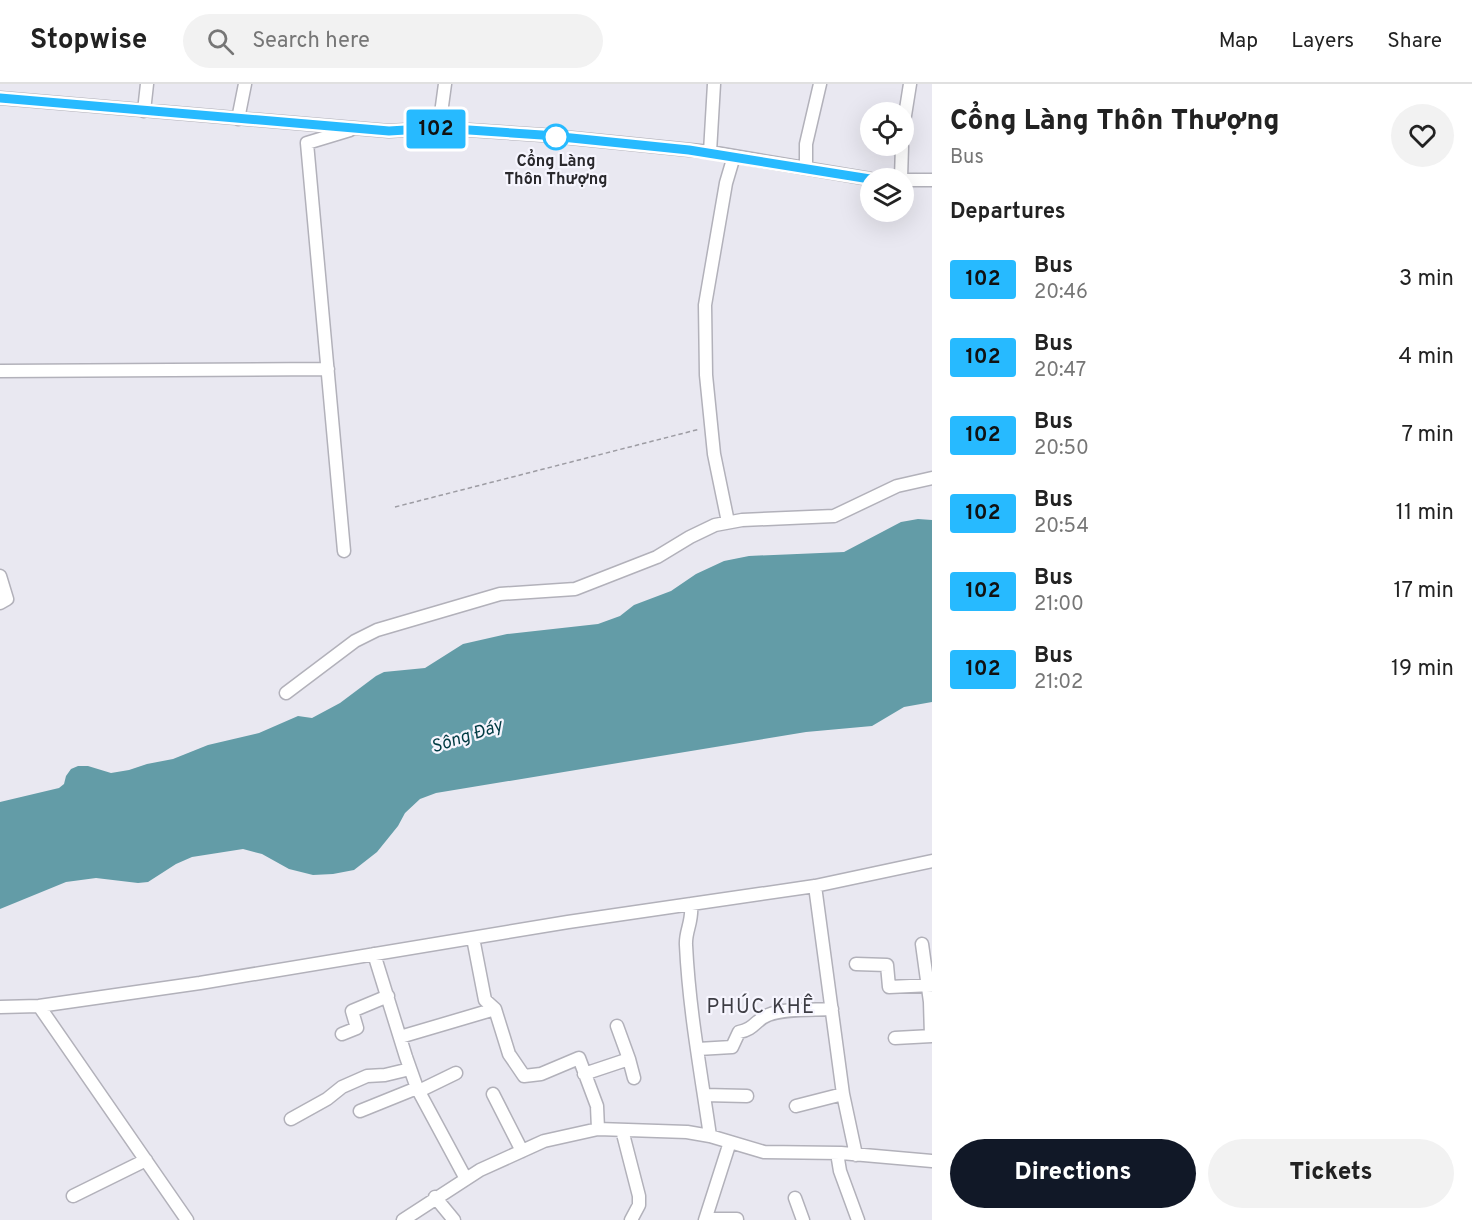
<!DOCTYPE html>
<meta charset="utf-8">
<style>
body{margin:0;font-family:Overpass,sans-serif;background:#f2f2f2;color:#222;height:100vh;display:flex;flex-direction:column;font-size:22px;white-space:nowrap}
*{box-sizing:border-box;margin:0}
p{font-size:20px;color:#767676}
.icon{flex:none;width:33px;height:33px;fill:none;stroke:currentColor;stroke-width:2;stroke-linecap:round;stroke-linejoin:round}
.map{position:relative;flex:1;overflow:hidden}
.sheet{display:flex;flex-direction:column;background:#fff;width:540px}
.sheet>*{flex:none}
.badge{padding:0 12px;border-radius:4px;font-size:21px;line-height:39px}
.buttons{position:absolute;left:860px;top:18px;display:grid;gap:12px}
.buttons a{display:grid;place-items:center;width:54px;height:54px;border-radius:50%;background:#fff;box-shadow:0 6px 24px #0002;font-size:30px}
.map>.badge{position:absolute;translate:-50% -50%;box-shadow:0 0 0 3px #fff}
h2{padding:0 18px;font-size:22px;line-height:54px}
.round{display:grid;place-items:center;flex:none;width:63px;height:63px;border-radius:32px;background:#f2f2f2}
.summary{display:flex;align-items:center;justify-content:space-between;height:102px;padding:0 18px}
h1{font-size:28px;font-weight:800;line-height:45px}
.primary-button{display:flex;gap:12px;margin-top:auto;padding:12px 18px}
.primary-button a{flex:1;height:69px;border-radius:36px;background:#111827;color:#fff;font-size:24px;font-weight:800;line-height:69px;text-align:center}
.primary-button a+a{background:#f2f2f2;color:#222}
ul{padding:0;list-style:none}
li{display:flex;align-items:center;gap:18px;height:78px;padding:0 18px}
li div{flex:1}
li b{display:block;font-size:22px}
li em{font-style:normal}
li .badge{min-width:66px;font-weight:700;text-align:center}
header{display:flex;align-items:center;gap:36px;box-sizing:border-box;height:84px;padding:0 30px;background:#fff;border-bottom:2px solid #e0e0e0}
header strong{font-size:28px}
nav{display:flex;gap:33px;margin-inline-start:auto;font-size:21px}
.search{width:420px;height:54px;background:#f2f2f2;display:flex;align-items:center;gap:15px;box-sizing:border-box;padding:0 21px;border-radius:33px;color:#767676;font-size:22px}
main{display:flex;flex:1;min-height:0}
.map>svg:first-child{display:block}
</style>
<header>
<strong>Stopwise</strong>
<div class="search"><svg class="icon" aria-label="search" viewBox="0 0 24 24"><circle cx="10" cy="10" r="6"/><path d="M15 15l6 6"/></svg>Search here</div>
<nav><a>Map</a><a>Layers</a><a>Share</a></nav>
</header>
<main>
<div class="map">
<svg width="932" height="1136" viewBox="0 0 932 1136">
<rect width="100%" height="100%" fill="#e9e8f1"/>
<path fill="#639ca7" d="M918 435 932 436V618L904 623 872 642 806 648 436 709 420 715 405 729 398 742 377 768 354 786 333 790 313 791 289 785 262 770 243 765 192 773 176 780 148 798 138 799 96 794 66 798 0 825V718L59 704 64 700 66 692 71 685 78 682H88L111 689 129 686 147 680 173 675 208 661 259 649 298 632 312 634 340 619 376 592 384 588 425 584 463 560 507 550 598 540 620 532 634 521 671 507 696 490 724 477 749 472 844 468 901 438Z"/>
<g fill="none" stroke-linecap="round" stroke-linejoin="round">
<g stroke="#b2b1ba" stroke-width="15">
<path id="minor" d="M0 14 389 47 439 44 542 51 710 68 870 95
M144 27 147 0
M238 35 245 0
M439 44 445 0
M903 44 910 0
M710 68 714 0
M806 84V60L820 0
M901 94 902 62
M903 96H932
M0 287 328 285
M728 438 714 370 706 291 705 221 726 99 734 72
M344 467 307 59 350 46
M0 492 7 515 0 519
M286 609 355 557 377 546 500 510 575 505 657 473 690 453 715 441 742 436 834 432 897 402 932 394
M815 802 843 1010 856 1071
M691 820C693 838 685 847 686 861 689 925 701 989 710 1052
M473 854 485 916 495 925 509 970 524 992 541 990 579 974 597 1022 598 1045
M922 860 930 918 931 952
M374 870 406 973 417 1004 466 1095
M856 880 887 881 889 903 932 901
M39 922 187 1136
M0 923 39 922 200 899 568 838 815 802 932 777
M617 942 629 975
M342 950 357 944 352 927 388 912
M400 953 495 925
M895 954 932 952
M698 965 732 963 739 948C755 945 755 936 768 931 784 924 814 926 832 925
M584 990 629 975 634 994
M419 1007 456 989
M493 1010 522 1067
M704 1011 747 1012
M796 1022 843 1010
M360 1027 417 1004
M291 1035 327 1015 342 1003 367 992 385 991 410 985
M622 1046 639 1112V1121L631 1136
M837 1069 840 1087 858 1136
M73 1112 146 1076
M435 1113 454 1136
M795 1114 803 1136
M706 1135H737
M403 1136 480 1086 544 1057 598 1045 687 1048 710 1052 764 1068 841 1069 932 1077
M705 1136 730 1058"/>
</g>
<path stroke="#9d9ca3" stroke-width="1.5" stroke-dasharray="4.5 3" stroke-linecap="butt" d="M395 423 700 345"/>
<use href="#minor" stroke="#fff" stroke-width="12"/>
</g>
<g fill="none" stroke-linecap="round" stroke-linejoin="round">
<g stroke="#fff" stroke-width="14">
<path id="line" d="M0 14 389 47 439 44 542 51 689 66 870 95"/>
</g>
<use href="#line" stroke="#27baff" stroke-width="9"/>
</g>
<circle fill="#fff" stroke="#27baff" stroke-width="3" cx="556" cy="53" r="12"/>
<g text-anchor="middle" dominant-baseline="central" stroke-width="4.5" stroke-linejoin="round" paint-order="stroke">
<g font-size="16" font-weight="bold" fill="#29282c" stroke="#f6f5fe">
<text x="556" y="78">Cổng Làng<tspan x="556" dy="18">Thôn Thượng</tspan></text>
</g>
<g font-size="18" font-style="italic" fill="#013b43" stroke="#f6f5fe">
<text transform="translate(467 653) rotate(-18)">Sông Đáy</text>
</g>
<g font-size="20" letter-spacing="1.5" fill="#3d3d44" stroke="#f6f5fe">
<text x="761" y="924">PHÚC KHÊ</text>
</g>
</g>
</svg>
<div class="buttons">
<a><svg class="icon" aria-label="locate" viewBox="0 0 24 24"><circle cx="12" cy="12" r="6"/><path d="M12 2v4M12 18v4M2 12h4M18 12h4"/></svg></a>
<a><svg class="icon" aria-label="layers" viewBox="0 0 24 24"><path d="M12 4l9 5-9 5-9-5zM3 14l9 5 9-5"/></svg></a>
</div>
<b class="badge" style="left:436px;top:45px;background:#27baff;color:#111">102</b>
</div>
<section class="sheet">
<div class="summary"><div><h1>Cổng Làng Thôn Thượng</h1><p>Bus</p></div><a class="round"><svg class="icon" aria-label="heart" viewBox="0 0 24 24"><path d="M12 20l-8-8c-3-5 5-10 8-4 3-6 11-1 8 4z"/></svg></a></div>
<h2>Departures</h2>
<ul>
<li><span class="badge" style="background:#27baff;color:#111">102</span><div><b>Bus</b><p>20:46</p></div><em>3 min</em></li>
<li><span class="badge" style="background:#27baff;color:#111">102</span><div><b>Bus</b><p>20:47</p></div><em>4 min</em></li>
<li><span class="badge" style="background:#27baff;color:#111">102</span><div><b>Bus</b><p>20:50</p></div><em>7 min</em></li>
<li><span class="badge" style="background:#27baff;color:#111">102</span><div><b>Bus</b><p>20:54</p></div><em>11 min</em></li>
<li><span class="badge" style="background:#27baff;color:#111">102</span><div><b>Bus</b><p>21:00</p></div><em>17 min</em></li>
<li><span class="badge" style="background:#27baff;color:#111">102</span><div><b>Bus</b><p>21:02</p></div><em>19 min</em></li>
</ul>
<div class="primary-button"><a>Directions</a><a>Tickets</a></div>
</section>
</main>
